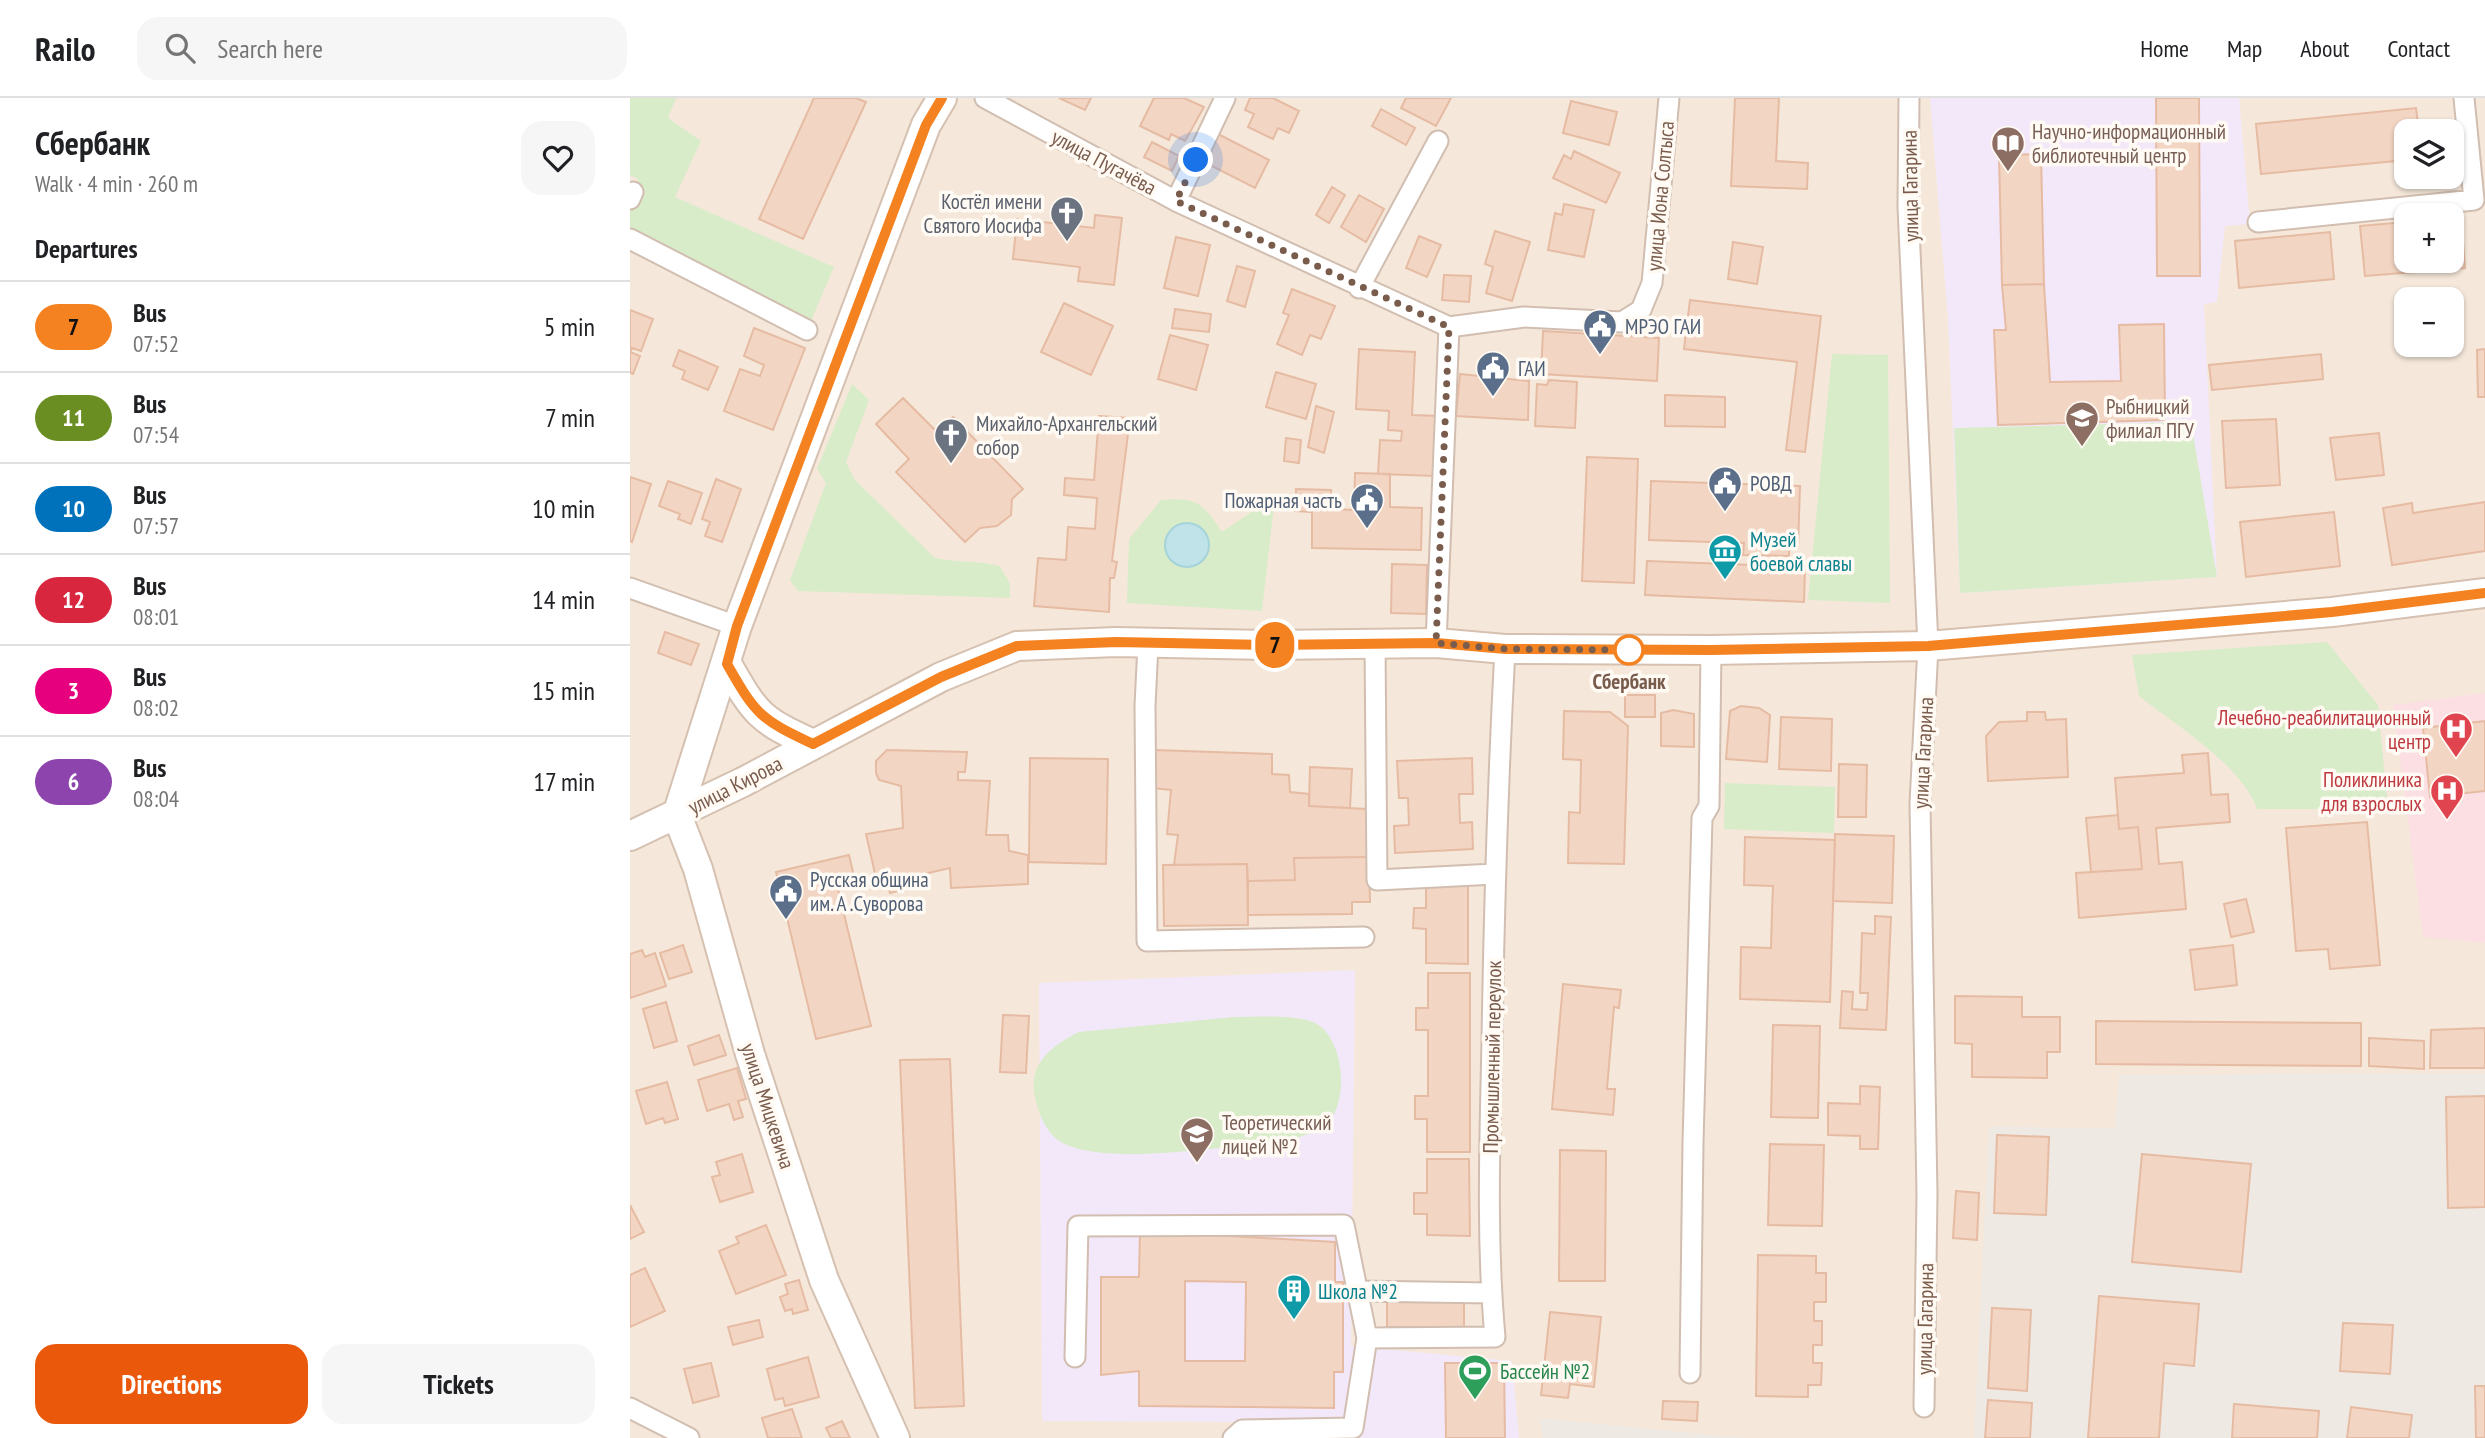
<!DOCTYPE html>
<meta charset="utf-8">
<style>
body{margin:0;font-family:"PT Sans Narrow",sans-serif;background:#f6f6f6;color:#202124;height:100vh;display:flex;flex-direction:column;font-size:26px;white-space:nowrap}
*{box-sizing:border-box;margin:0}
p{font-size:23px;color:#757577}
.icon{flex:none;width:38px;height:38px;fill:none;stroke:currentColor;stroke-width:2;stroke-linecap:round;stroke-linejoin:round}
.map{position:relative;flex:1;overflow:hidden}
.side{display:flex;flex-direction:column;background:#fff;width:630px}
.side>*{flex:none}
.badge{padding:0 14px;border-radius:23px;font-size:24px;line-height:46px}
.fabs{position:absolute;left:1764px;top:21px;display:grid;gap:14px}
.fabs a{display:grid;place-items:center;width:70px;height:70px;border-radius:14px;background:#fff;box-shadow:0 2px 5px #0004;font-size:35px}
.you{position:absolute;width:35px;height:35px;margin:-18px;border:5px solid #fff;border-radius:50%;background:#1a73e8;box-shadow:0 0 0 10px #1a73e833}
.map>.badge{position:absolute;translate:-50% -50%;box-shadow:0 0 0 4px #fff}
h2{padding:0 35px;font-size:26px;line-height:63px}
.round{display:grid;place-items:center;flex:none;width:74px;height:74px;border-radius:21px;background:#f6f6f6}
.head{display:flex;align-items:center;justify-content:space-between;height:119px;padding:0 35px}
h1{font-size:33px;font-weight:700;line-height:52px}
.button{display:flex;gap:14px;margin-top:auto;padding:14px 35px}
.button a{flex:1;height:80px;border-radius:21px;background:#ea580c;color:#fff;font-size:28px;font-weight:700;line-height:80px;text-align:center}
.button a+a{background:#f6f6f6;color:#202124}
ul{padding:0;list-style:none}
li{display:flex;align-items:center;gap:21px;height:91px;padding:0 35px;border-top:2px solid #e0e0e0}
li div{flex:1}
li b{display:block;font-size:26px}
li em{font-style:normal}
li .badge{min-width:77px;font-weight:700;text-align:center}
header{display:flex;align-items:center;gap:42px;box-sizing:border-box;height:98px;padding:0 35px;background:#fff;border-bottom:2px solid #e0e0e0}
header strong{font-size:33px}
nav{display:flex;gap:38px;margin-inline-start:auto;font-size:24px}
.search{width:490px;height:63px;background:#f6f6f6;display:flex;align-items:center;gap:18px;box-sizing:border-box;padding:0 24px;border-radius:21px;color:#757577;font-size:26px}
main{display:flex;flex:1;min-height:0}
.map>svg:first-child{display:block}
</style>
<header>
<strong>Railo</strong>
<div class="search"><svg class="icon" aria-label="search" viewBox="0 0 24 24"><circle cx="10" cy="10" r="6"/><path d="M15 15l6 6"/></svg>Search here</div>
<nav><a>Home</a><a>Map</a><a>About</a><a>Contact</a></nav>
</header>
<main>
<section class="side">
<div class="head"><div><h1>Сбербанк</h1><p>Walk · 4 min · 260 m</p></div><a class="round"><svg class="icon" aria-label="heart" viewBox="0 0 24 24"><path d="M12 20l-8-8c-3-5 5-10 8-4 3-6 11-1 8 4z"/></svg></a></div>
<h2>Departures</h2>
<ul>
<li><span class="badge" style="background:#f58220;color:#111">7</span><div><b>Bus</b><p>07:52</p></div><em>5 min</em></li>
<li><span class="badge" style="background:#6b8e23;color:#fff">11</span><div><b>Bus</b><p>07:54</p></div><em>7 min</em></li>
<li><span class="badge" style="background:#0072bc;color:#fff">10</span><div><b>Bus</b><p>07:57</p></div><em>10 min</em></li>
<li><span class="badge" style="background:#d7263d;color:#fff">12</span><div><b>Bus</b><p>08:01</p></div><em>14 min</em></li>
<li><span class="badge" style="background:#e6007e;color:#fff">3</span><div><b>Bus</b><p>08:02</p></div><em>15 min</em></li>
<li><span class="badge" style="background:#8e44ad;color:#fff">6</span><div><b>Bus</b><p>08:04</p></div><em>17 min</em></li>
</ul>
<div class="button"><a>Directions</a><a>Tickets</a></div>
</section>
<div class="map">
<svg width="1855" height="1340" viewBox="0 0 1855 1340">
<rect width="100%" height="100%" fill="#fdf6ec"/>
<path fill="#f5e8da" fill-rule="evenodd" d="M0 0H1855V1340H0ZM1776 33H1822V79H1776ZM1776 117H1822V163H1776ZM1776 201H1822V247H1776Z"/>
<path fill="#efe9e4" d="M1855 975V1340H1344L1359 1029 1485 1030 1489 977Z
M910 1320 1113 1340H913Z"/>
<path fill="#f3e8fa" d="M1300 0H1609L1620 126 1595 128 1587 204 1574 206 1587 479 1330 495 1318 221Z
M725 872 721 1248 882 1263 889 1340H612L611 1324 412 1323 409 885Z"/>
<path fill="#fbdfe3" d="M1855 595V845L1793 839 1763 607Z"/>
<path fill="#d8ecc9" d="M0 0H46L38 20 71 43 45 99 204 169 177 232 0 141V101L8 81 0 77Z
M1202 256 1258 257 1260 505 1178 502Z
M222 286 239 302 216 364 224 381 305 460C327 465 348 462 370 468L380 486V500L168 493 160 482 196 385 187 371Z
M1561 324 1587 479 1330 495 1324 330Z
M645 398 632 513 497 505 499 441 531 402C567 399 573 405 592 434Z
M1697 544 1748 607 1758 711H1627C1611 666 1545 627 1509 598L1502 557Z
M1095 685 1205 689 1204 735 1094 731Z
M604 919C625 919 666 916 685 925 713 939 718 996 702 1019 692 1032 674 1038 660 1042 605 1046 476 1070 431 1044 415 1035 406 1010 404 993 400 963 426 945 449 934Z"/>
<path fill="#bfe3e8" stroke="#a5d3da" stroke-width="2" d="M535 447a22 22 0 1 1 44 0a22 22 0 1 1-44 0Z"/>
<path fill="#f3d5c3" stroke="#e6bba3" stroke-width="2" fill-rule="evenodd" d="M184 0H226L236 4 173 141 129 121Z
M429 0H461L455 12Z
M524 0H554L574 9 555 43 541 36 539 42 510 28Z
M620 0H643L669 13 659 35 648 30 643 41 618 29 624 16 615 12Z
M776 0H821L806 28 771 10Z
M1105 0H1149L1146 63 1178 65 1177 91 1101 88Z
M1526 0H1569L1570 178H1527Z
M941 3 987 14 979 47 933 35Z
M1786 10 1789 33H1776V62L1631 76 1626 26Z
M751 11 785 30 776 47 742 28Z
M588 36 639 62 625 90 574 64Z
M522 44 549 58 542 73 514 59Z
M944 53 990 75 976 105 923 80 934 57 941 61Z
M1411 56 1414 186 1372 187 1369 57Z
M702 89 715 97 699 125 686 117Z
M729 97 754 111 736 144 711 129Z
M934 106 964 112 954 159 918 152 925 115 932 117Z
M465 117 492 120 484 187 448 183 450 169 383 161 387 121 464 130Z
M1831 119 1835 170 1735 178 1730 128 1776 124V163H1822V120Z
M865 133 900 144 882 203 856 195 863 169 855 166Z
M1700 134 1704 181 1609 190 1605 143Z
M789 138 811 147 797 179 776 170Z
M546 139 580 147 568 198 534 190Z
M1103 144 1133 149 1127 186 1098 181Z
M607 168 625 173 615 209 597 203Z
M814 177 841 178 839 204 812 202Z
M1414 186 1420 284 1491 283 1489 227 1534 226 1535 322 1368 327 1364 232H1376L1372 187Z
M662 191 705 208 691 241 680 237 672 257 647 246 659 217 653 215Z
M1060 202 1191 218 1175 354 1156 352 1167 264 1054 251Z
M434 205 483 228 461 277 411 254Z
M545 211 581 216 579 234 542 230Z
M0 212 23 221 11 253 2 250 0 254 10 258 3 276 0 275Z
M124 230 175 250 143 332 94 313 110 271 130 278 134 267 114 258Z
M913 233 1029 240 1027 283 911 276Z
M540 237 578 247 566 292 528 281Z
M729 251 785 254 782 317 808 318 806 378 748 376 750 342 771 343 772 333 758 332 759 313 726 311Z
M1855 251V299H1848L1847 252Z
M49 252 88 269 78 292 52 281 55 273 43 268Z
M1691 256 1693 281 1582 292 1579 267Z
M646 274 686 286 676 321 636 309Z
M830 276 899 283 898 322 826 318Z
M919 282 947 284 945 330 905 328 907 286 917 287Z
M1035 297 1095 299V329L1035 328Z
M273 300 307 334 323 319 393 391 382 401 381 417 367 428 350 430 335 444 266 374 279 361 246 326Z
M686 308 704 314 694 355 678 349Z
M469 318 500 320 482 463 487 464 484 480H480L479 514 404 508 408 460 436 462 438 429 465 431 467 400 434 397 435 380 464 382Z
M1646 321 1650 387 1596 390 1592 323Z
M1749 335 1754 377 1706 382 1700 340Z
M656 340 671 342 669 365 654 363Z
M957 359 1008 361 1004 485 952 483Z
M725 375 760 376V409L792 410 791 452 682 450V414L665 413 666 391 701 392V411L724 412Z
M0 379 21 386 2 444 0 443Z
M86 381 111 391 92 444 75 438 80 424 72 421Z
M38 383 72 395 61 426 48 421 50 416 29 408Z
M1021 383 1170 388 1168 450H1159V458L1113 457 1114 445 1019 442Z
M1855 404V453L1762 467 1753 410 1782 405 1783 415Z
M1704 414 1710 468 1616 479 1610 424Z
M1017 463 1175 469 1174 504 1015 497Z
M762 466 797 467 796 516 761 515Z
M35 534 69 546 61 567 28 555Z
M995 597H1025V619H995Z
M1111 608 1129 610 1140 617 1137 664 1096 661 1100 613Z
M1043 612 1064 616V649L1031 648V615Z
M934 613 980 614 998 628 994 766 938 765 939 714 950 715 951 662 933 661Z
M1397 614H1415L1416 622 1436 621 1438 679 1358 683 1356 638 1369 624 1397 623Z
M1151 619 1202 621 1201 673 1149 671Z
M1855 623V693L1800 699 1793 630Z
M257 652 337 654 335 674H328V682L360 683 356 737H378L379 753 398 757V786L321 790 320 770 281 779 284 789 260 795 258 787 248 789 236 736 273 730 271 688 249 682 246 675V663Z
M524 652 642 656V676L659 677 660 694 679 696V708L737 711 739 759 664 760 665 782 618 783 617 766 544 767 548 737 537 736 541 692 522 690Z
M1578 655 1581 697 1598 696 1600 724 1526 730 1529 766 1552 764 1556 811 1449 820 1446 775 1512 771 1508 729 1489 731 1485 680 1554 675 1552 657Z
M400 660 478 661 476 766 399 764Z
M842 660 843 696H829L830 725 842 724 843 751 765 755 764 728 779 727 778 700H769L767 663Z
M1209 666 1237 667 1236 719H1208Z
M680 669 722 671 720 710 679 708Z
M1488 717 1489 731 1508 729 1512 771 1461 774 1456 720Z
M1737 724 1750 867 1700 871 1698 851 1666 853 1656 730Z
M1205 736 1264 738 1262 805 1203 803Z
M1115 739 1205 742 1200 904 1110 901 1111 849 1141 850 1142 814 1143 788 1114 787Z
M219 757 226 787 208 791 241 928 186 941 146 774Z
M739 759 740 804H722V816L618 817V783L665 782 664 760Z
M617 766 618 827 534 828 533 767Z
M796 785H838V866L796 865V831L783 830 784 810H796Z
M1616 801 1624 834 1601 839 1594 806Z
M1245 818 1261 819 1256 932 1210 930 1212 893 1223 894 1222 911 1237 912 1238 895H1230L1232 835 1245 836Z
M53 847 62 874 39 881 30 855Z
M1603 847 1607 887 1565 892 1560 852Z
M12 852 15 859 25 855 36 888 0 900V856Z
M798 875H840V1054H797V1021H785V998H798V932H786V910H798Z
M933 886 991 892 989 910 984 909 977 991H985L983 1017 922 1011Z
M1325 898 1392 899V919H1430V954H1417V980L1342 979V946L1325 945Z
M36 904 47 943 24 950 13 911Z
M373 917 399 918 396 975 370 974Z
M1466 923 1731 925V968L1466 966Z
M1143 927 1190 928 1188 1020 1141 1019Z
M1855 930V970H1800L1801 932Z
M89 937 96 957 64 967 58 948Z
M1739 940 1794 943V971L1739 968Z
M320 961 334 1308 285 1310 270 962Z
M107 970 116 1001 108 1003 113 1019 104 1022 99 1006 77 1013 68 982Z
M37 984 48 1021 35 1025 33 1020 16 1026 6 993Z
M1230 988 1250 989 1248 1051H1230V1038L1198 1037V1005L1230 1006Z
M1855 998V1109L1818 1110 1816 999Z
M1367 1037 1419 1039 1416 1117 1364 1115Z
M1140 1046 1194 1047 1192 1128 1138 1127Z
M930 1052 976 1053 975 1183H929Z
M112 1056 123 1094 90 1104 82 1079 90 1077 86 1064Z
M1512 1056 1621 1066 1611 1174 1502 1164Z
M797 1061H839L840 1138 797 1137V1116H784V1095H797Z
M1326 1093 1349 1095 1347 1142 1323 1140Z
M0 1107 14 1134 0 1141Z
M136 1127 156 1177 106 1196 89 1153 109 1145 106 1139Z
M510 1133 705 1144V1184H713V1274H704V1310L509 1308V1273L471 1277V1179H509ZM555 1183 616 1184 615 1263H555Z
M1128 1157 1186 1158V1175H1196V1204H1184V1223H1192V1247H1183V1265H1192L1191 1287H1178V1299L1126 1298Z
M15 1170 35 1213 0 1229V1177Z
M169 1182 178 1212 163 1216 162 1211 155 1213 150 1199 158 1196 155 1186Z
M1469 1198 1569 1206 1564 1268 1534 1265 1529 1340H1458Z
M757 1202H834V1229H757Z
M1362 1210 1401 1212 1397 1293 1358 1290Z
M920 1214 971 1219 964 1289 940 1286 938 1300 911 1297Z
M129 1222 133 1239 103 1247 98 1229Z
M1713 1225 1763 1227 1760 1276 1710 1273Z
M178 1259 189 1299 155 1308 153 1300 145 1302 137 1271Z
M81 1265 89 1298 63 1305 54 1271Z
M815 1265H874L875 1340H816Z
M1845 1288H1855V1340H1846Z
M1358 1302 1402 1305 1400 1340H1355Z
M1033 1303 1068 1304 1067 1323 1032 1321Z
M1604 1306 1689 1313 1687 1340H1602Z
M1721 1309 1782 1317 1779 1340H1717Z
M162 1311 172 1340H138L132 1320Z
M212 1323 220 1340H201L196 1330Z"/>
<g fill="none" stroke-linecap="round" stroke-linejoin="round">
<g stroke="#d1beb0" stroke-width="23">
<path id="street" d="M355 0 546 103 819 229 894 219 992 224 1011 212 1022 185 1039 0
M1279 0 1278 109 1298 548 1290 706 1297 1096 1294 1309
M0 101 3 94
M546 103 595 0
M1628 124 1844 102 1834 0
M0 141 177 232
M729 190 808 43
M0 490 107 528
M806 545 819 229
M518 546 515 608 517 843 734 839
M745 546 747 782 865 776
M727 1193 861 1195
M445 1259 448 1128 714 1127 737 1240 865 1239C856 1140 860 1041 862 942 864 812 868 681 875 551
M1060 1275 1063 1045 1072 720 1079 708 1081 552
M0 1310 59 1340
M603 1340 612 1332 723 1330 737 1240"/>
</g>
<g stroke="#d6c0b0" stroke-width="32">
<path id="secondary" d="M97 566C126 617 130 622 183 646
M47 717 107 528 296 27 312 0
M47 717 68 771 120 956 194 1182 265 1340
M0 738 113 684 311 579 387 548 486 544 638 547 806 545 875 551 1081 552 1298 548 1702 514 1855 495"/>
</g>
<use href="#street" stroke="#fff" stroke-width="19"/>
<use href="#secondary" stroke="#fff" stroke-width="28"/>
</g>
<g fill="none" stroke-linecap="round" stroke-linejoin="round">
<g stroke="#fff" stroke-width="16">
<path id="line" d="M312 0 296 27 107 528 97 566C126 617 130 621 183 646L311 579 387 548 486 544 638 547 806 545 876 551 1081 552 1298 548 1702 514 1855 495"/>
</g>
<use href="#line" stroke="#f58220" stroke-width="10"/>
<path stroke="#7a5c4d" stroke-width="7" stroke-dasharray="0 12.6" d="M566 62 546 103 819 229 806 545 876 551 1005 552H999"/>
</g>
<defs>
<g id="library-pin" transform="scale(1.75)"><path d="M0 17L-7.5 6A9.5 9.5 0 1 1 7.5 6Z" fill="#8d6e63" stroke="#fffaf3"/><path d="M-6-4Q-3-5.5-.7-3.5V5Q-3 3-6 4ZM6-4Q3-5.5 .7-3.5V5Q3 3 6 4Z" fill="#fff"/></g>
<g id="church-pin" transform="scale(1.75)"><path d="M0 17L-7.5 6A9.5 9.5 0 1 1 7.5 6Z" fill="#6b7280" stroke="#fffaf3"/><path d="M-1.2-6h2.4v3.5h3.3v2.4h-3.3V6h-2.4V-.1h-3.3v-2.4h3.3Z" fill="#fff"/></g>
<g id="civic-pin" transform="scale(1.75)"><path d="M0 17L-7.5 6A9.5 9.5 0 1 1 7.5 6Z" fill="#5c6f8a" stroke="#fffaf3"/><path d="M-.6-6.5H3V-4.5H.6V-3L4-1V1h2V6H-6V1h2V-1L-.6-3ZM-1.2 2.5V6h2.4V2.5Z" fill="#fff"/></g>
<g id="university-pin" transform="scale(1.75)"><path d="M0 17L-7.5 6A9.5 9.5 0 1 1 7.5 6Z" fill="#8d6e63" stroke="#fffaf3"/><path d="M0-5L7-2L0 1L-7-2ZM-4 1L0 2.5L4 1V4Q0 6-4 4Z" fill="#fff"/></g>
<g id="museum-pin" transform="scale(1.75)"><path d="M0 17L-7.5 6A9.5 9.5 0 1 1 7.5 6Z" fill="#0f9aa8" stroke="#fffaf3"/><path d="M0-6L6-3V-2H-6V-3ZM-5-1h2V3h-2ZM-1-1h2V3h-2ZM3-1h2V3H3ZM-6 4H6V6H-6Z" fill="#fff"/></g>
<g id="hospital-pin" transform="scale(1.75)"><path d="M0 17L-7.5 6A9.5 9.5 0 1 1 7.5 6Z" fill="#e0444e" stroke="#fffaf3"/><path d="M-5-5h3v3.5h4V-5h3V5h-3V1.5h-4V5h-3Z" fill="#fff"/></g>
<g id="school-pin" transform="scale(1.75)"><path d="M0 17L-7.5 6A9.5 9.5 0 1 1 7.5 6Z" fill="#8d6e63" stroke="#fffaf3"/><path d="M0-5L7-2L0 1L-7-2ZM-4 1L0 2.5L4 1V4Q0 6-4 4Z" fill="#fff"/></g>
<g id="building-pin" transform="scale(1.75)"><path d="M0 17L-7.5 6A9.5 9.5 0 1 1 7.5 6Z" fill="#0f9aa8" stroke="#fffaf3"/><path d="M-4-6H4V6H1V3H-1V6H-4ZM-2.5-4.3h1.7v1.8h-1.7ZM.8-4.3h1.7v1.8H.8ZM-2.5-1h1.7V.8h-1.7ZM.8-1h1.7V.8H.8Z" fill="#fff"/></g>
<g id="stadium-pin" transform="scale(1.75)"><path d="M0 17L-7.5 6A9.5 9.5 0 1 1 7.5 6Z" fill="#2e9e5b" stroke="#fffaf3"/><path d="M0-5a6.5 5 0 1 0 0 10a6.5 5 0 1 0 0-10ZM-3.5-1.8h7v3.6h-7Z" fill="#fff"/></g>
</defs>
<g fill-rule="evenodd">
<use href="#library-pin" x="1378" y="45"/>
<use href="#church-pin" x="437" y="115"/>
<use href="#civic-pin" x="970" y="228"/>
<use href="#civic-pin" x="863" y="270"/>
<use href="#university-pin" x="1452" y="320"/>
<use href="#church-pin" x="321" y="337"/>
<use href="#civic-pin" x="1095" y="385"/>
<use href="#civic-pin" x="737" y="402"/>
<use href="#museum-pin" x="1095" y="453"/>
<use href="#hospital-pin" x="1826" y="631"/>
<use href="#hospital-pin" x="1817" y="693"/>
<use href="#civic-pin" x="156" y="793"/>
<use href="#school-pin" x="567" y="1036"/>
<use href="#building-pin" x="664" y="1193"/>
<use href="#stadium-pin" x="845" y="1273"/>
</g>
<circle fill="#fff" stroke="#f58220" stroke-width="3.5" cx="999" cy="552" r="14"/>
<g text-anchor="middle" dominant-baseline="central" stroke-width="7" stroke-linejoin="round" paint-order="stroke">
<g font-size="21" fill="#785e54" stroke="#fffaf3" text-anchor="start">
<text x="1402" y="33">Научно-информационный<tspan x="1402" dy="24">библиотечный центр</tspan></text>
<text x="1476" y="308">Рыбницкий<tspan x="1476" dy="24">филиал ПГУ</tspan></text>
<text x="592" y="1024">Теоретический<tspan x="592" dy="24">лицей №2</tspan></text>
</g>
<g font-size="21" fill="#7a5c4d" stroke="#fffaf3">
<text transform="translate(474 64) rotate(28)">улица Пугачёва</text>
<text transform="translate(1280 88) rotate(-91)">улица Гагарина</text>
<text transform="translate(1030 98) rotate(-85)">улица Иона Солтыса</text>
<text transform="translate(1293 655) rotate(-87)">улица Гагарина</text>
<text transform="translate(105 687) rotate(-27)">улица Кирова</text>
<text transform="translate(862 959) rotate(-89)">Промышленный переулок</text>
<text transform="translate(138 1008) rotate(72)">улица Мицкевича</text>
<text transform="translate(1295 1221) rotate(-89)">улица Гагарина</text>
</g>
<g font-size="21" fill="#5b616d" stroke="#fffaf3" text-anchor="end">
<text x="412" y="103">Костёл имени<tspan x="412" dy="24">Святого Иосифа</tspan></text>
<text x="346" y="325" text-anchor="start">Михайло-Архангельский<tspan x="346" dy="24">собор</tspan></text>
</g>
<g font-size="21" fill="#4e5e75" stroke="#fffaf3" text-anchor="start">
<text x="995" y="228">МРЭО ГАИ</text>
<text x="888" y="270">ГАИ</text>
<text x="1120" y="385">РОВД</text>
<text x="712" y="402" text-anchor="end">Пожарная часть</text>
<text x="180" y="781">Русская община<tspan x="180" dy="24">им. А .Суворова</tspan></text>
</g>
<g font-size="21" fill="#0d838f" stroke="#fffaf3" text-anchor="start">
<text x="1120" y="441">Музей<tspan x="1120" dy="24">боевой славы</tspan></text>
<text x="688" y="1193">Школа №2</text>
</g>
<g font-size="21" font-weight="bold" fill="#7a5c4d" stroke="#fffaf3">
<text x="999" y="583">Сбербанк</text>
</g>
<g font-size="21" fill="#be3a42" stroke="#fffaf3" text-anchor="end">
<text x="1801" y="619">Лечебно-реабилитационный<tspan x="1801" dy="24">центр</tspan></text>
<text x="1792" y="681">Поликлиника<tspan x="1792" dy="24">для взрослых</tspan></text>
</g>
<g font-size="21" fill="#27864d" stroke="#fffaf3" text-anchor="start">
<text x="870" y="1273">Бассейн №2</text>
</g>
</g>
</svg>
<div class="fabs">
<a><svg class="icon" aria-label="layers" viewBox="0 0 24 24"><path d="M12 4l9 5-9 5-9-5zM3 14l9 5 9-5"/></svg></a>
<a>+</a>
<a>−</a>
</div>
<div class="you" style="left:566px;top:62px"></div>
<b class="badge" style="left:645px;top:547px;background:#f58220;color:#111">7</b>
</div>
</main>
